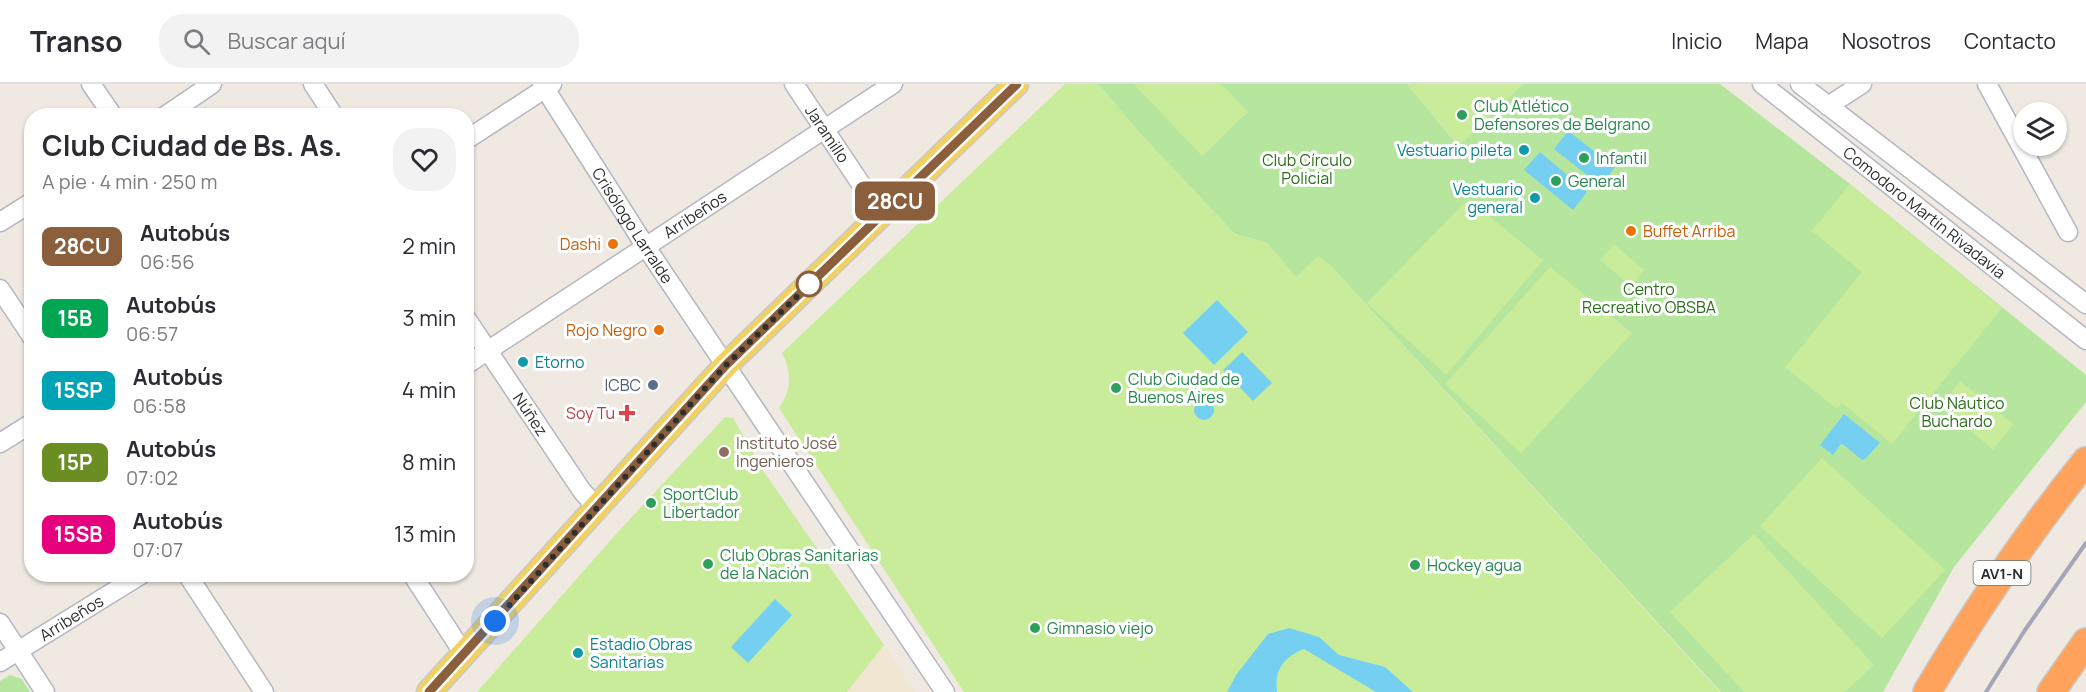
<!DOCTYPE html>
<html lang="es">
<meta charset="utf-8">
<style>
body{margin:0;font-family:Manrope,sans-serif;background:#f2f2f3;color:#2b2b33;height:100vh;display:flex;flex-direction:column;font-size:22px;white-space:nowrap}
*{box-sizing:border-box;margin:0}
p{font-size:20px;color:#7c7c81}
.icon{flex:none;width:33px;height:33px;fill:none;stroke:currentColor;stroke-width:2;stroke-linecap:round;stroke-linejoin:round}
.map{position:relative;flex:1;overflow:hidden}
.details{position:absolute;left:24px;top:24px;width:450px;height:474px;display:flex;flex-direction:column;background:#fff;border-radius:24px;box-shadow:0 2px 4px #0004}
.details>*{flex:none}
.badge{padding:0 12px;border-radius:9px;font-size:21px;line-height:39px}
.buttons{position:absolute;left:2013px;top:18px;display:grid;gap:12px}
.buttons a{display:grid;place-items:center;width:54px;height:54px;border-radius:50%;background:#fff;box-shadow:0 2px 4px #0004;font-size:30px}
.you{position:absolute;width:30px;height:30px;margin:-15px;border:4px solid #fff;border-radius:50%;background:#1a73e8;box-shadow:0 0 0 9px #1a73e833}
.map>.badge{position:absolute;translate:-50% -50%;box-shadow:0 0 0 3px #fff}
.round{display:grid;place-items:center;flex:none;width:63px;height:63px;border-radius:24px;background:#f2f2f3}
.headline{display:flex;align-items:center;justify-content:space-between;height:102px;padding:0 18px}
h1{font-size:28px;font-weight:700;line-height:45px}
ul{padding:0;list-style:none}
li{display:flex;align-items:center;gap:18px;height:72px;padding:0 18px}
li div{flex:1}
li b{display:block;font-size:22px}
li em{font-style:normal}
li .badge{min-width:66px;font-weight:700;text-align:center}
header{display:flex;align-items:center;gap:36px;box-sizing:border-box;height:84px;padding:0 30px;background:#fff;border-bottom:2px solid #e1e1e2}
header strong{font-size:28px}
nav{display:flex;gap:33px;margin-inline-start:auto;font-size:21px}
.search{width:420px;height:54px;background:#f2f2f3;display:flex;align-items:center;gap:15px;box-sizing:border-box;padding:0 21px;border-radius:24px;color:#7c7c81;font-size:22px}
.map>svg:first-child{display:block}
</style>
<header>
<strong>Transo</strong>
<div class="search"><svg class="icon" aria-label="search" viewBox="0 0 24 24"><circle cx="10" cy="10" r="6"/><path d="M15 15l6 6"/></svg>Buscar aquí</div>
<nav><a>Inicio</a><a>Mapa</a><a>Nosotros</a><a>Contacto</a></nav>
</header>
<div class="map">
<svg width="2086" height="608" viewBox="0 0 2086 608">
<rect width="100%" height="100%" fill="#efe9e1"/>
<path fill="#f0e6d1" d="M884 561 914 608H847Z"/>
<path fill="#b6e59e" d="M1098 0H1407L1457 60 1521 0H1720L1850 100 2086 291V318L1954 483 1883 608H1721L1330 181 1296 194 1267 159 1235 150 1144 54Z
M10 591 22 595 30 608H0V597Z"/>
<path fill="#c9ec9a" d="M1065 0H1098L1144 54 1235 150 1267 159 1296 193 1318 172 1330 181 1720 608H964L779 324C792 305 792 289 782 269Z
M1134 0H1221L1248 28 1202 72Z
M1407 0H1523L1459 62Z
M1850 100 2002 224 1892 360 1842 319 1837 325 1785 283 1862 188 1812 147Z
M1468 115 1543 176 1446 291 1367 219Z
M1614 160 1644 186 1631 202 1600 176Z
M1550 183 1632 249 1521 369 1445 300Z
M1960 297 2013 340 1993 366 1942 322Z
M725 333 733 334 764 388 884 561 847 608H477L617 449Z
M1822 374 1945 486 1882 554 1760 442Z
M1754 450 1874 581 1845 608H1744L1670 528Z"/>
<path fill="#75cff0" d="M1568 47 1615 83 1601 102 1554 65Z
M1540 68 1587 108 1573 126 1524 86Z
M1217 216 1248 248 1214 281 1183 249Z
M1242 268 1272 299 1253 317 1223 286Z
M1194 326a10 10 0 1 1 20 0a10 10 0 1 1-20 0Z
M1844 330 1880 359 1865 375 1862 376 1844 361 1841 360 1833 371 1820 361Z
M775 515 792 531 748 579 731 563Z
M1289 544 1319 553 1339 571 1385 583 1413 608H1376L1304 565C1284 573 1274 586 1277 608H1227L1236 591 1268 550Z"/>
<g fill="none" stroke-linecap="round" stroke-linejoin="round">
<g stroke="#b4b7c1" stroke-width="21">
<g id="minor">
<path d="M91 0 113 32"/>
<path d="M313 0 334 32"/>
<path id="s1" d="M542 0 646 163 945 608"/>
<path id="s2" d="M794 0 881 130"/>
<path id="s3" d="M1762 0 2086 256"/>
<path d="M1800 0 2086 220"/>
<path d="M1987 0 2068 148"/>
<path d="M1828 22 1862 0"/>
<path d="M165 32 212 0"/>
<path d="M466 56 552 0"/>
<path d="M0 138 32 118"/>
<path d="M0 205 32 253"/>
<path id="s4" d="M466 234 582 407 597 424"/>
<path id="s5" d="M466 281 893 0"/>
<path d="M0 359 32 339"/>
<path d="M187 490 264 608"/>
<path d="M412 490 464 570"/>
<path d="M0 539 45 608"/>
<path id="s6" d="M0 578 142 490"/>
</g>
</g>
<g stroke="#c9c9c9" stroke-width="27">
<path id="major" d="M429 608 726 281 1016 0"/>
</g>
<g stroke="#c9c9c9" stroke-width="30">
<path id="highway" d="M1927 608C1975 527 2027 450 2086 377
M2051 608 2086 558"/>
</g>
<use href="#minor" stroke="#fff" stroke-width="18"/>
<use href="#major" stroke="#f2d163" stroke-width="24"/>
<use href="#highway" stroke="#ffa35c" stroke-width="27"/>
<path stroke="#a3a6b8" stroke-width="4" d="M1986 608 2025 546 2086 459"/>
</g>
<g fill="none" stroke-linecap="round" stroke-linejoin="round">
<g stroke="#fff" stroke-width="14">
<path id="line" d="M429 608 726 281 1017 0"/>
</g>
<use href="#line" stroke="#8b5e3c" stroke-width="9"/>
<path stroke="#2e2e2e" stroke-width="6" stroke-dasharray="0 10.8" d="M495 537 726 281 812 198 809 200"/>
</g>
<g fill="#2e9e5b" stroke="#fff" stroke-width="2">
<circle cx="1462" cy="31" r="6"/>
<circle cx="1584" cy="74" r="6"/>
<circle cx="1556" cy="97" r="6"/>
<circle cx="1116" cy="304" r="6"/>
<circle cx="651" cy="419" r="6"/>
<circle cx="708" cy="480" r="6"/>
<circle cx="1415" cy="481" r="6"/>
<circle cx="1035" cy="544" r="6"/>
</g>
<g fill="#0f9aa8" stroke="#fff" stroke-width="2">
<circle cx="1524" cy="66" r="6"/>
<circle cx="1535" cy="114" r="6"/>
<circle cx="523" cy="278" r="6"/>
<circle cx="578" cy="569" r="6"/>
</g>
<g fill="#e8710a" stroke="#fff" stroke-width="2">
<circle cx="1631" cy="147" r="6"/>
<circle cx="613" cy="160" r="6"/>
<circle cx="659" cy="246" r="6"/>
</g>
<circle fill="#fff" stroke="#8b5e3c" stroke-width="3" cx="809" cy="200" r="12"/>
<circle fill="#5c6f8a" stroke="#fff" stroke-width="2" cx="653" cy="301" r="6"/>
<path fill="#e0444e" stroke="#fff" stroke-width="2" d="M624 320h6v6h6v6h-6v6h-6v-6h-6v-6h6z"/>
<circle fill="#8d6e63" stroke="#fff" stroke-width="2" cx="724" cy="368" r="6"/>
<g text-anchor="middle" dominant-baseline="central" stroke-width="6" stroke-linejoin="round" paint-order="stroke">
<rect fill="#fff" stroke="#6d6d6d" stroke-width="1.5" x="1973.5" y="477" width="57" height="24" rx="4.5"/>
<g font-size="15" font-weight="bold" fill="#2e2e2e">
<text x="2002" y="489">AV1-N</text>
</g>
<g font-size="16" fill="#27864d" stroke="#fff" text-anchor="start">
<text x="1474" y="22">Club Atlético<tspan x="1474" dy="18">Defensores de Belgrano</tspan></text>
<text x="1596" y="74">Infantil</text>
<text x="1568" y="97">General</text>
<text x="1128" y="295">Club Ciudad de<tspan x="1128" dy="18">Buenos Aires</tspan></text>
<text x="663" y="410">SportClub<tspan x="663" dy="18">Libertador</tspan></text>
<text x="720" y="471">Club Obras Sanitarias<tspan x="720" dy="18">de la Nación</tspan></text>
<text x="1427" y="481">Hockey agua</text>
<text x="1047" y="544">Gimnasio viejo</text>
</g>
<g font-size="16" fill="#2e2e2e" stroke="#fff">
<text stroke="none"><textPath href="#s2" startOffset="60">Jaramillo</textPath></text>
<text stroke="none"><textPath href="#s3" startOffset="207">Comodoro Martín Rivadavia</textPath></text>
<text stroke="none"><textPath href="#s5" startOffset="274">Arribeños</textPath></text>
<text stroke="none"><textPath href="#s1" startOffset="168">Crisólogo Larralde</textPath></text>
<text stroke="none"><textPath href="#s4" startOffset="116">Núñez</textPath></text>
<text stroke="none"><textPath href="#s6" startOffset="84">Arribeños</textPath></text>
</g>
<g font-size="16" fill="#0d838f" stroke="#fff" text-anchor="end">
<text x="1512" y="66">Vestuario pileta</text>
<text x="1523" y="105">Vestuario<tspan x="1523" dy="18">general</tspan></text>
<text x="535" y="278" text-anchor="start">Etorno</text>
<text x="590" y="560" text-anchor="start">Estadio Obras<tspan x="590" dy="18">Sanitarias</tspan></text>
</g>
<g font-size="16" fill="#2c6e1b" stroke="#fff">
<text x="1307" y="76">Club Círculo<tspan x="1307" dy="18">Policial</tspan></text>
<text x="1649" y="205">Centro<tspan x="1649" dy="18">Recreativo OBSBA</tspan></text>
<text x="1957" y="319">Club Náutico<tspan x="1957" dy="18">Buchardo</tspan></text>
</g>
<g font-size="16" fill="#c56008" stroke="#fff" text-anchor="end">
<text x="1643" y="147" text-anchor="start">Buffet Arriba</text>
<text x="601" y="160">Dashi</text>
<text x="647" y="246">Rojo Negro</text>
</g>
<g font-size="16" fill="#4e5e75" stroke="#fff" text-anchor="end">
<text x="641" y="301">ICBC</text>
</g>
<g font-size="16" fill="#be3a42" stroke="#fff" text-anchor="end">
<text x="615" y="329">Soy Tu</text>
</g>
<g font-size="16" fill="#785e54" stroke="#fff" text-anchor="start">
<text x="736" y="359">Instituto José<tspan x="736" dy="18">Ingenieros</tspan></text>
</g>
</g>
</svg>
<div class="buttons">
<a><svg class="icon" aria-label="layers" viewBox="0 0 24 24"><path d="M12 4l9 5-9 5-9-5zM3 14l9 5 9-5"/></svg></a>
</div>
<div class="you" style="left:495px;top:537px"></div>
<b class="badge" style="left:895px;top:117px;background:#8b5e3c;color:#fff">28CU</b>
<section class="details">
<div class="headline"><div><h1>Club Ciudad de Bs. As.</h1><p>A pie · 4 min · 250 m</p></div><a class="round"><svg class="icon" aria-label="heart" viewBox="0 0 24 24"><path d="M12 20l-8-8c-3-5 5-10 8-4 3-6 11-1 8 4z"/></svg></a></div>
<ul>
<li><span class="badge" style="background:#8b5e3c;color:#fff">28CU</span><div><b>Autobús</b><p>06:56</p></div><em>2 min</em></li>
<li><span class="badge" style="background:#00a651;color:#fff">15B</span><div><b>Autobús</b><p>06:57</p></div><em>3 min</em></li>
<li><span class="badge" style="background:#00a3b4;color:#fff">15SP</span><div><b>Autobús</b><p>06:58</p></div><em>4 min</em></li>
<li><span class="badge" style="background:#6b8e23;color:#fff">15P</span><div><b>Autobús</b><p>07:02</p></div><em>8 min</em></li>
<li><span class="badge" style="background:#e6007e;color:#fff">15SB</span><div><b>Autobús</b><p>07:07</p></div><em>13 min</em></li>
</ul>
</section>
</div>
